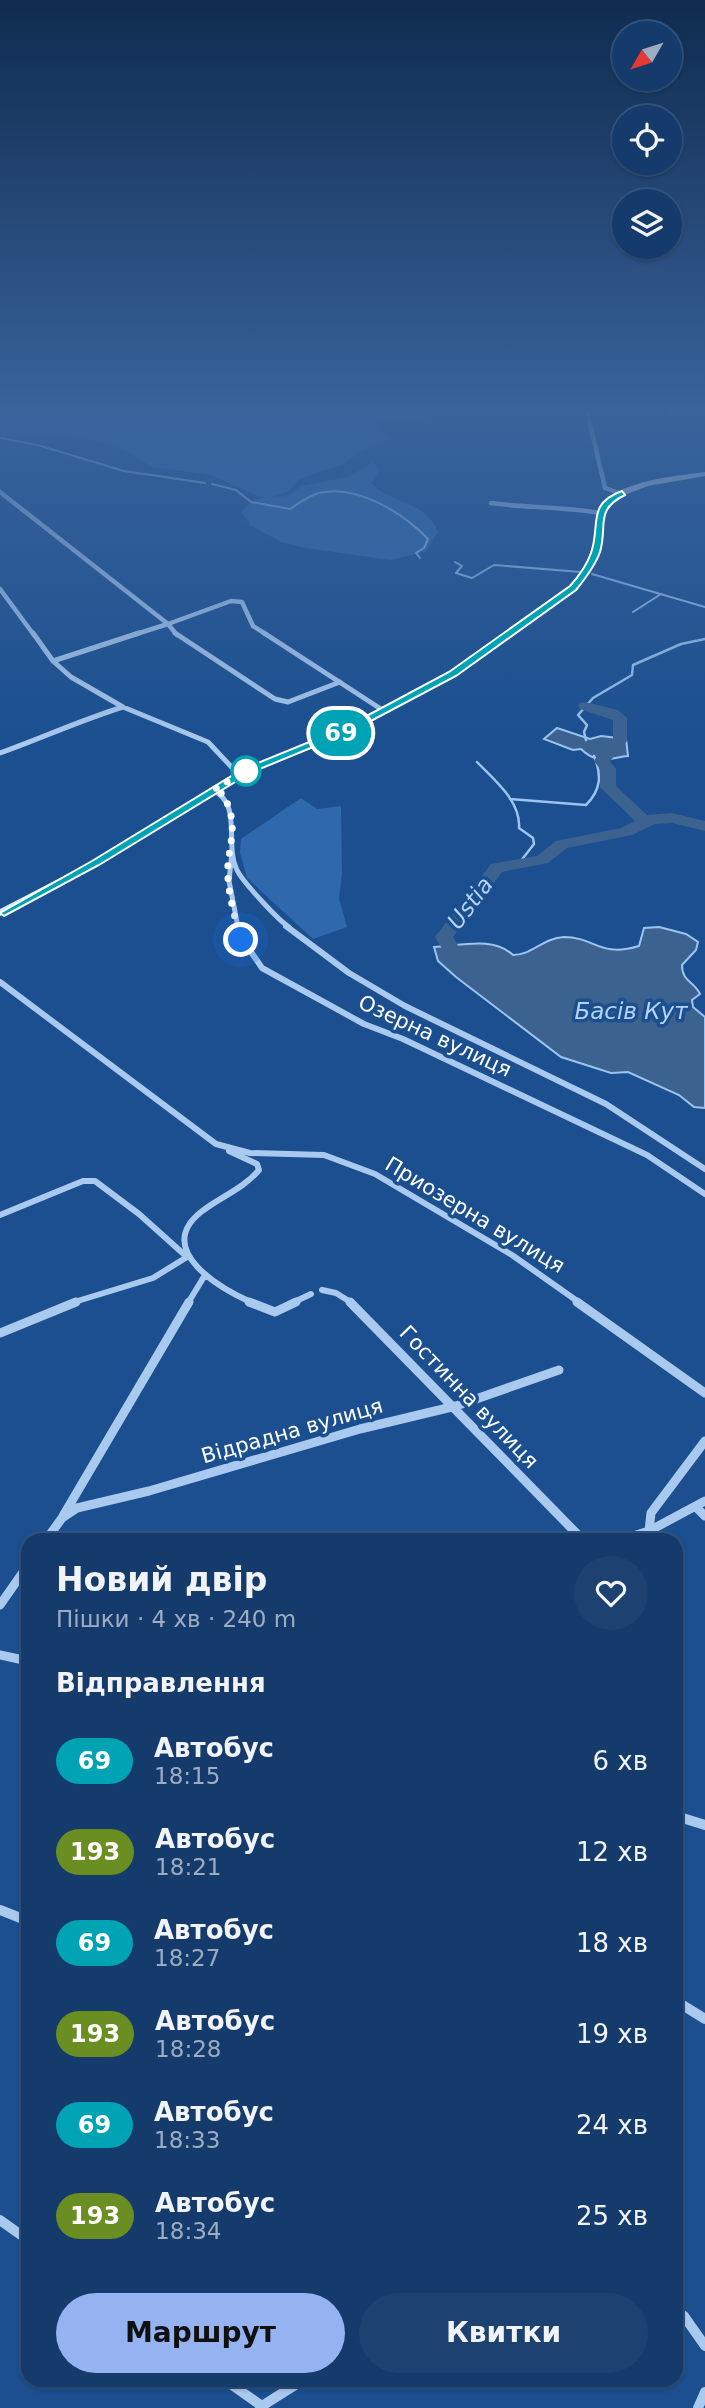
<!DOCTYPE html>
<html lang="uk">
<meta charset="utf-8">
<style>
body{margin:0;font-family:"DejaVu Sans",sans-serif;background:#1d4271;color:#f1f3f6;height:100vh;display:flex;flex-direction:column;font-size:26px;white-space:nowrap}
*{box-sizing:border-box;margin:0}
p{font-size:23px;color:#9dadc1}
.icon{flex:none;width:38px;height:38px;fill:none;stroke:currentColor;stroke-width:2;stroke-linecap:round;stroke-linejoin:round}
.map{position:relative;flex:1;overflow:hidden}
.panel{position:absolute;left:21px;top:1533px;width:662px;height:854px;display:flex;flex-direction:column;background:#143b6b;border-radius:21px;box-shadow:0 2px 5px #0004,0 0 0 2px #33557e}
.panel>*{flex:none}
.badge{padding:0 14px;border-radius:23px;font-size:24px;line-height:46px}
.needle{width:46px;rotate:231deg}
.controls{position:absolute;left:612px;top:21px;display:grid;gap:14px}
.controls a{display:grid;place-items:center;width:70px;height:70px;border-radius:50%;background:#143b6b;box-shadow:0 2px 5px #0004,0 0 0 2px #33557e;font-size:35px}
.you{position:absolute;width:35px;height:35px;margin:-18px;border:5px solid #fff;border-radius:50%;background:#1a73e8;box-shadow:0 0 0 10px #1a73e833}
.map>.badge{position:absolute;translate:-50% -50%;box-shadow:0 0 0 4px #fff}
h2{padding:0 35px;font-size:26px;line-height:63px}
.round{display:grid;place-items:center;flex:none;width:74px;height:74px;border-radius:37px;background:#1d4271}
.headline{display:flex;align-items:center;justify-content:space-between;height:119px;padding:0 35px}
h1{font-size:33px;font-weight:600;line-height:52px}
.cta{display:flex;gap:14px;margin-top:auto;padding:14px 35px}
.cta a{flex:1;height:80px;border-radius:42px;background:#95b2f1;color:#111;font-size:28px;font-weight:600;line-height:80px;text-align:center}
.cta a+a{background:#1d4271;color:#f1f3f6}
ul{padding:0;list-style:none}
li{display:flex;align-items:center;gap:21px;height:91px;padding:0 35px}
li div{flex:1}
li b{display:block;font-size:26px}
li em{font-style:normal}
li .badge{min-width:77px;font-weight:700;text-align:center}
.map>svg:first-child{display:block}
</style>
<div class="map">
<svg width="705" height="2408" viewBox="0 0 705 2408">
<rect width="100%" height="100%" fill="#1b4f8f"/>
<path fill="#2e69ad" d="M16 407H416L429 419 385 418 376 423 378 429 393 438 361 451 344 464 299 479 290 490 273 497 288 496 301 486 348 477 373 462 380 471 371 483C393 506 425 499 438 532L425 552 390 560 306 548 281 542 250 525 241 511 255 500 263 498 211 475 152 467 130 453 102 442 64 435 1 436 0 417Z
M301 798 317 809 341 806 342 874 339 899 347 927 313 939 247 878 240 853 241 839Z"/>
<path fill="#3c6290" stroke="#9cc4f0" stroke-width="2" d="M557 728 590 739 601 736 626 739 628 756C609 758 597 765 581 749L573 750 544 739Z
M659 927 686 934 698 942 696 950 682 965C682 982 694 981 700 994L692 1000 693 1007 705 1017V1108L694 1107 679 1095 628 1072 611 1073 561 1057 456 977 438 961 434 947C460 946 493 936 513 955 532 955 543 938 564 937 595 937 599 958 639 946L644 928Z"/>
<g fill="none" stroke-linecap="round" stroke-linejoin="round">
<path stroke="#9cc4f0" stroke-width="2" d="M0 415 7 412 8 407
M1 438 41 446 124 471 205 483
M212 484 236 490 251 502 290 509C299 503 308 496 319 493 357 484 403 513 428 539L424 548 416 553 420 558
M455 562 462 566 456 573 472 578 494 565 581 572
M592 574 705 607
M633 612 661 594"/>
<path stroke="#9cc4f0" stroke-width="2.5" d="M586 740 584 732 587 725 578 715 593 698 632 675 633 665 681 644 705 639
M477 762C494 780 521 801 519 828L533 838 534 844 520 862
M510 799 586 805C601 790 602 775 594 756"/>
<path fill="#3c6290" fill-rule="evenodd" d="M585 702 618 710 627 718V741L610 761 616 769V786L647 815 672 813 705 821V831L672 823 655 824 632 835 567 848 548 863 502 872 453 937 472 969 469 973H457L435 937 491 864 537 856 556 841 621 828 635 821 600 787V769L594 761 600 751 613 739V720L580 709 578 706 580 703Z"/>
<path stroke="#a9c9ee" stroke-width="4.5" d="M586 407 605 488 622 494
M668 413 705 412
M0 492 168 624 231 601 242 602 253 626 267 635
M491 503C528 508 563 507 600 513
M0 589 34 635
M133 635 168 624 177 635"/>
<path stroke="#a9c9ee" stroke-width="5" d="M33 633 53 661 71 677 123 707 208 742 239 775
M175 633 275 699 288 702 340 682
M264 633 384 711
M53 661 139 633
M0 753C42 738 81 720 123 707
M213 790C243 805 224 844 237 870 242 881 278 920 289 927
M232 852 229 881 238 927"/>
<path stroke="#a9c9ee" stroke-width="6" d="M238 926 245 943 262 968 364 1024 403 1039 647 1155 705 1194
M286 926 349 973 405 1006 606 1104 705 1169
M0 982 216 1144 250 1153 324 1155 375 1174 512 1255 580 1303
M229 1151 257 1164 259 1170C243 1189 220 1197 201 1212 153 1250 221 1289 253 1303
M0 1215 83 1181H95L139 1214 187 1257 153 1278 71 1303
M322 1290 336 1293 352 1303
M188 1303 205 1275
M292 1303 311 1294"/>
<path stroke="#a9c9ee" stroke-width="9" d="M249 1302 275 1312 296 1302
M350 1302 583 1540
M577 1302 705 1393
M0 1333 76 1302
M696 1507 705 1516
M63 1516 189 1302
M649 1531 651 1513 705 1441
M46 1540 62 1518 77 1508 149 1491 360 1429 456 1406 559 1370
M620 1540 649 1531 705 1501
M0 1605 28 1565
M0 1655 28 1661"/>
<path stroke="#a9c9ee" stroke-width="10" d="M676 1816 705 1825
M0 1910 28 1921
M676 2001 705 2019
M0 2220 28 2240
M676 2311 684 2316 705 2346
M225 2380 262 2406 260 2407
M262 2406 303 2380
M698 2408 705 2392"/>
<path fill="#d6e6fa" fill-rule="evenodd" d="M705 472V476L648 486 619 497 608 504 603 513 601 538 595 561 576 590 456 676 333 740 249 773 99 865 0 916V909L93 861 243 769 327 736 450 672 570 586C584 570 592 554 595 533 596 526 595 518 597 512 610 481 676 476 705 472Z"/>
</g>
<linearGradient id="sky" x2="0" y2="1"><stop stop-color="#0f2b4f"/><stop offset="0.55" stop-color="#39639b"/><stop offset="1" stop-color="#39639b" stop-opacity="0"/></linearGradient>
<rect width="705" height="744" fill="url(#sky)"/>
<path fill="#00a3b4" stroke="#fff" stroke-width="2" d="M622 491 625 495C594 510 608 526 600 552 595 566 585 579 576 590L456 676 352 731 250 773 99 865 4 916 0 913 92 861 243 769 346 727 449 672 570 586C578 577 587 565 591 553 601 525 586 504 622 491Z"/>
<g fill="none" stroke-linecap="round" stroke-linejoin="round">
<path stroke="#fff" stroke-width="7" stroke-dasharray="0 12.6" d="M241 940C235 917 226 888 228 864 231 834 238 824 223 794L213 790 246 771"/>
</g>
<circle fill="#fff" stroke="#00a3b4" stroke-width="3.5" cx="246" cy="771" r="14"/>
<g text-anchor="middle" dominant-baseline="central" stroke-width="7" stroke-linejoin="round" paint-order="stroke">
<g font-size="21" fill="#fff" stroke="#1b4f8f">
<text transform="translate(435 1036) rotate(25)">Озерна вулиця</text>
<text transform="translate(475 1215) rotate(31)">Приозерна вулиця</text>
<text transform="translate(469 1397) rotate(46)">Гостинна вулиця</text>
<text transform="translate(292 1431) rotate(-16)">Відрадна вулиця</text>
</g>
<g font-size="23" font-style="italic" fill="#b5d3f5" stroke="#1b4f8f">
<text transform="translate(470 903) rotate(-53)">Ustia</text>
<text x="631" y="1011">Басів Кут</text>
</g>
</g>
</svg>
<div class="controls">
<a><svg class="needle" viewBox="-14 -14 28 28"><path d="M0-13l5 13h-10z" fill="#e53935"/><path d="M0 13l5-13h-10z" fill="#9dadc1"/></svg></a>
<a><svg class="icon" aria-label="locate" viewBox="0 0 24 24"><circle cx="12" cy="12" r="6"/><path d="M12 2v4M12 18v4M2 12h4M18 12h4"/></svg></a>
<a><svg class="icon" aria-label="layers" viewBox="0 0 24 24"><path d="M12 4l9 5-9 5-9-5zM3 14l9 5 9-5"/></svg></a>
</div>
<div class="you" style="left:241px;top:940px"></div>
<b class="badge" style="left:341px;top:733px;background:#00a3b4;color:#fff">69</b>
<section class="panel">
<div class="headline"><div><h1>Новий двір</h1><p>Пішки · 4 хв · 240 m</p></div><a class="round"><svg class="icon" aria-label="heart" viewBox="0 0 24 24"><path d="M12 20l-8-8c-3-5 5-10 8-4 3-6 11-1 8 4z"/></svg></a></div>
<h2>Відправлення</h2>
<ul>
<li><span class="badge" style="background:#00a3b4;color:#fff">69</span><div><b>Автобус</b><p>18:15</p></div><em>6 хв</em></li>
<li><span class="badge" style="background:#6b8e23;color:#fff">193</span><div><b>Автобус</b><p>18:21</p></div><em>12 хв</em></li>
<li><span class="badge" style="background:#00a3b4;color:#fff">69</span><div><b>Автобус</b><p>18:27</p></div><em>18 хв</em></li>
<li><span class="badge" style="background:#6b8e23;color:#fff">193</span><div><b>Автобус</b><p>18:28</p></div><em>19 хв</em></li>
<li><span class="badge" style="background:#00a3b4;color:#fff">69</span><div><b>Автобус</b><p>18:33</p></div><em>24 хв</em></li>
<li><span class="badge" style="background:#6b8e23;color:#fff">193</span><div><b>Автобус</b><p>18:34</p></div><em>25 хв</em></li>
</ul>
<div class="cta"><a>Маршрут</a><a>Квитки</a></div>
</section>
</div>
